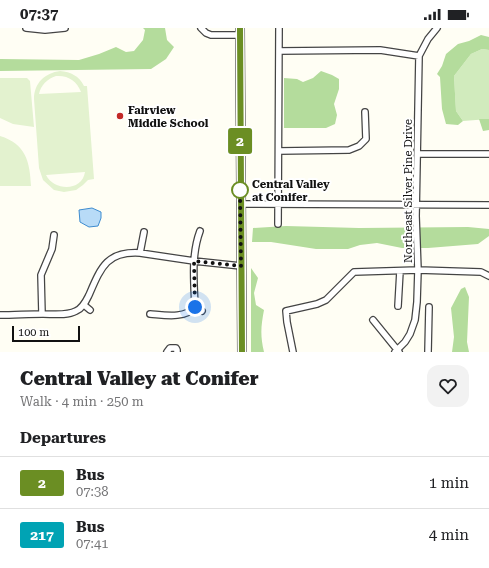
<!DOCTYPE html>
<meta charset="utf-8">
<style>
body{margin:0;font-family:"Roboto Serif",serif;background:#f2f2f2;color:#202124;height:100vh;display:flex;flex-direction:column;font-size:15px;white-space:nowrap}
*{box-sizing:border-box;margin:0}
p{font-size:13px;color:#757577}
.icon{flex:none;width:22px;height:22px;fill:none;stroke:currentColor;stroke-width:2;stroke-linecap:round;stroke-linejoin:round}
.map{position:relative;height:324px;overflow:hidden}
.panel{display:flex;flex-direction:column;background:#fff;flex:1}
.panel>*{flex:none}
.badge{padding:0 8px;border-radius:3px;font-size:14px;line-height:26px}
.scale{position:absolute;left:12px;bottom:10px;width:68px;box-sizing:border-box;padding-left:4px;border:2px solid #111;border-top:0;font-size:11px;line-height:14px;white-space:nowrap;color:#111;-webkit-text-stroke:3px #fff;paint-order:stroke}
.you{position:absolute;width:20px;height:20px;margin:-10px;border:3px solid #fff;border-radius:50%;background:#1a73e8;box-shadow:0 0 0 6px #1a73e833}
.map>.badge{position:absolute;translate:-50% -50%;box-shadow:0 0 0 2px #fff}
h2{padding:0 20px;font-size:15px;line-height:36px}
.round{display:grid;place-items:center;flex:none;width:42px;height:42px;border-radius:12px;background:#f2f2f2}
.overview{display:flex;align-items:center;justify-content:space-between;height:68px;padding:0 20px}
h1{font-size:19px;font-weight:800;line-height:30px}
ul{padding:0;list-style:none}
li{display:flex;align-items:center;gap:12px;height:52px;padding:0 20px;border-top:1px solid #e0e0e0}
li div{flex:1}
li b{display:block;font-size:15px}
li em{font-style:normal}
li .badge{min-width:44px;font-weight:700;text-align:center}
.status{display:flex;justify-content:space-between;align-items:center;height:28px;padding:0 20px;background:#fff;direction:ltr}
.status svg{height:11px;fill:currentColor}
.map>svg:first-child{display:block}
</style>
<div class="status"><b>07:37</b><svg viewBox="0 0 49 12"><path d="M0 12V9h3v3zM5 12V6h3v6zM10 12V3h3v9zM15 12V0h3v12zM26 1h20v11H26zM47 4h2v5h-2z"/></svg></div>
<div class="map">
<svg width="489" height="324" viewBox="0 0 489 324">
<rect width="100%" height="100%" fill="#fffef4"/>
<path fill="#d1ebbd" d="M482 21 489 22V91L463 93 456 83 454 48 471 26Z"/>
<path fill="#b4dc9c" d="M143 0H165L167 12 174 19 166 31 151 41 0 43V31L79 32 99 26 116 19 126 24 134 23 143 12 145 2Z
M481 7 489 9V22L482 21 471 26 454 48 456 83 463 93 458 97 446 96 442 81 440 49 437 46 442 38 446 26 458 16 469 13Z
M321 43 332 47 339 51V61L334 76 337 87 335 96 326 100H284V50L297 51 303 54 313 50Z
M479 91H489V102L483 103Z
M286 198 359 200 468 199 489 201V208L478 216 428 220H402L377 215 360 217 348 221H316L271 214H252L253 200Z
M251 240 258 250 254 265 256 277 264 282C261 298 260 307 264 324H251Z
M465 259 469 269 467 314 469 324H452L454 309 451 280 461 261Z"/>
<path fill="#e3f2cf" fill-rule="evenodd" d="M60 43C71 44 79 48 84 58H87L94 151 88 152 83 157 76 162 64 164 54 162 43 152 39 140 34 71C34 55 45 45 60 43ZM56 48C68 47 77 53 81 64L39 66C41 57 47 51 56 48ZM85 144C82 164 54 163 46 147Z
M0 50H27L30 53 34 99 13 96 0 90Z
M0 108C26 116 30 134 31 158H0Z"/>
<path fill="#b8dbf7" stroke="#3f8ccf" d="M92 180 101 184V190L98 198 89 199 80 194 79 182Z"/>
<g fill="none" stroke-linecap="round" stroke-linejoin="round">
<g stroke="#444" stroke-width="8">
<path id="street" d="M26 0 45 2 65 0
M201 0 206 5 211 7H240
M279 23 380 22 419 28
M279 123 349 122 359 118 366 111 365 84
M418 126H489
M240 176 489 177
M278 196 279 0
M140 225 144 204
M84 277 90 282
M398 278 400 243
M195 279 202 283
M42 286 41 247 52 221 54 207
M150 286C164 287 185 291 195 279 194 254 191 227 200 203
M0 287C14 287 29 286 43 286 53 286 67 288 76 283 83 280 86 273 89 267 101 239 107 223 140 225L194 233 241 238
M373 292 399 324
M167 324 170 320H176L177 322V324
M293 324 287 294 286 283 317 276 326 272 354 244 418 242 481 244 489 248
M395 324 405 314 410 306 415 292 417 274 418 242 416 188 419 28 428 11 437 0
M428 324 429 279"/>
</g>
<g stroke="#333" stroke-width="10">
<path id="secondary" d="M240 0 242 324"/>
</g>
<use href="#street" stroke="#fff" stroke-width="5.5"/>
<use href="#secondary" stroke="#fffbaf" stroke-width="8"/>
</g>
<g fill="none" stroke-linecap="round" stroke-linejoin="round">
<g stroke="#fff" stroke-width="9">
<path id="line" d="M240 0 242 324"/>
</g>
<use href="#line" stroke="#6b8e23" stroke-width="6"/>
<path stroke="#111" stroke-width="4" stroke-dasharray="0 7.2" d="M195 279 194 233 241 238 240 162"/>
</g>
<circle fill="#c32926" stroke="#fff" stroke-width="1.5" cx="120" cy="88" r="4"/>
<circle fill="#fff" stroke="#6b8e23" stroke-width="2" cx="240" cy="162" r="8"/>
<g text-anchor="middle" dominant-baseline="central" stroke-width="4" stroke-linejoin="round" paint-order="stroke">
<g font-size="11" font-weight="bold" fill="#111" stroke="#fff" text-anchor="start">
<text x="128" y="82">Fairview<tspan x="128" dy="13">Middle School</tspan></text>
</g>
<g font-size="11" font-weight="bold" fill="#111" stroke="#fff" text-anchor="start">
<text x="252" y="156">Central Valley<tspan x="252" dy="13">at Conifer</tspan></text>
</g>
<g font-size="11" fill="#111" stroke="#fff">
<text transform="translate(408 163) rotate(-90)">Northeast Silver Pine Drive</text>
</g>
</g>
</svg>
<div class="scale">100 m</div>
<div class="you" style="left:195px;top:279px"></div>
<b class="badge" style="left:240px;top:113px;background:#6b8e23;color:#fff">2</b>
</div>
<section class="panel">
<div class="overview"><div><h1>Central Valley at Conifer</h1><p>Walk · 4 min · 250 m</p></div><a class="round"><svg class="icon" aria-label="heart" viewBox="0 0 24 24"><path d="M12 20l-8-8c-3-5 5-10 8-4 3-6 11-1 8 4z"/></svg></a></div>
<h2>Departures</h2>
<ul>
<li><span class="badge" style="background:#6b8e23;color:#fff">2</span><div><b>Bus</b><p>07:38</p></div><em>1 min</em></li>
<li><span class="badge" style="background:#00a3b4;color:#fff">217</span><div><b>Bus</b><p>07:41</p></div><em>4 min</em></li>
</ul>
</section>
